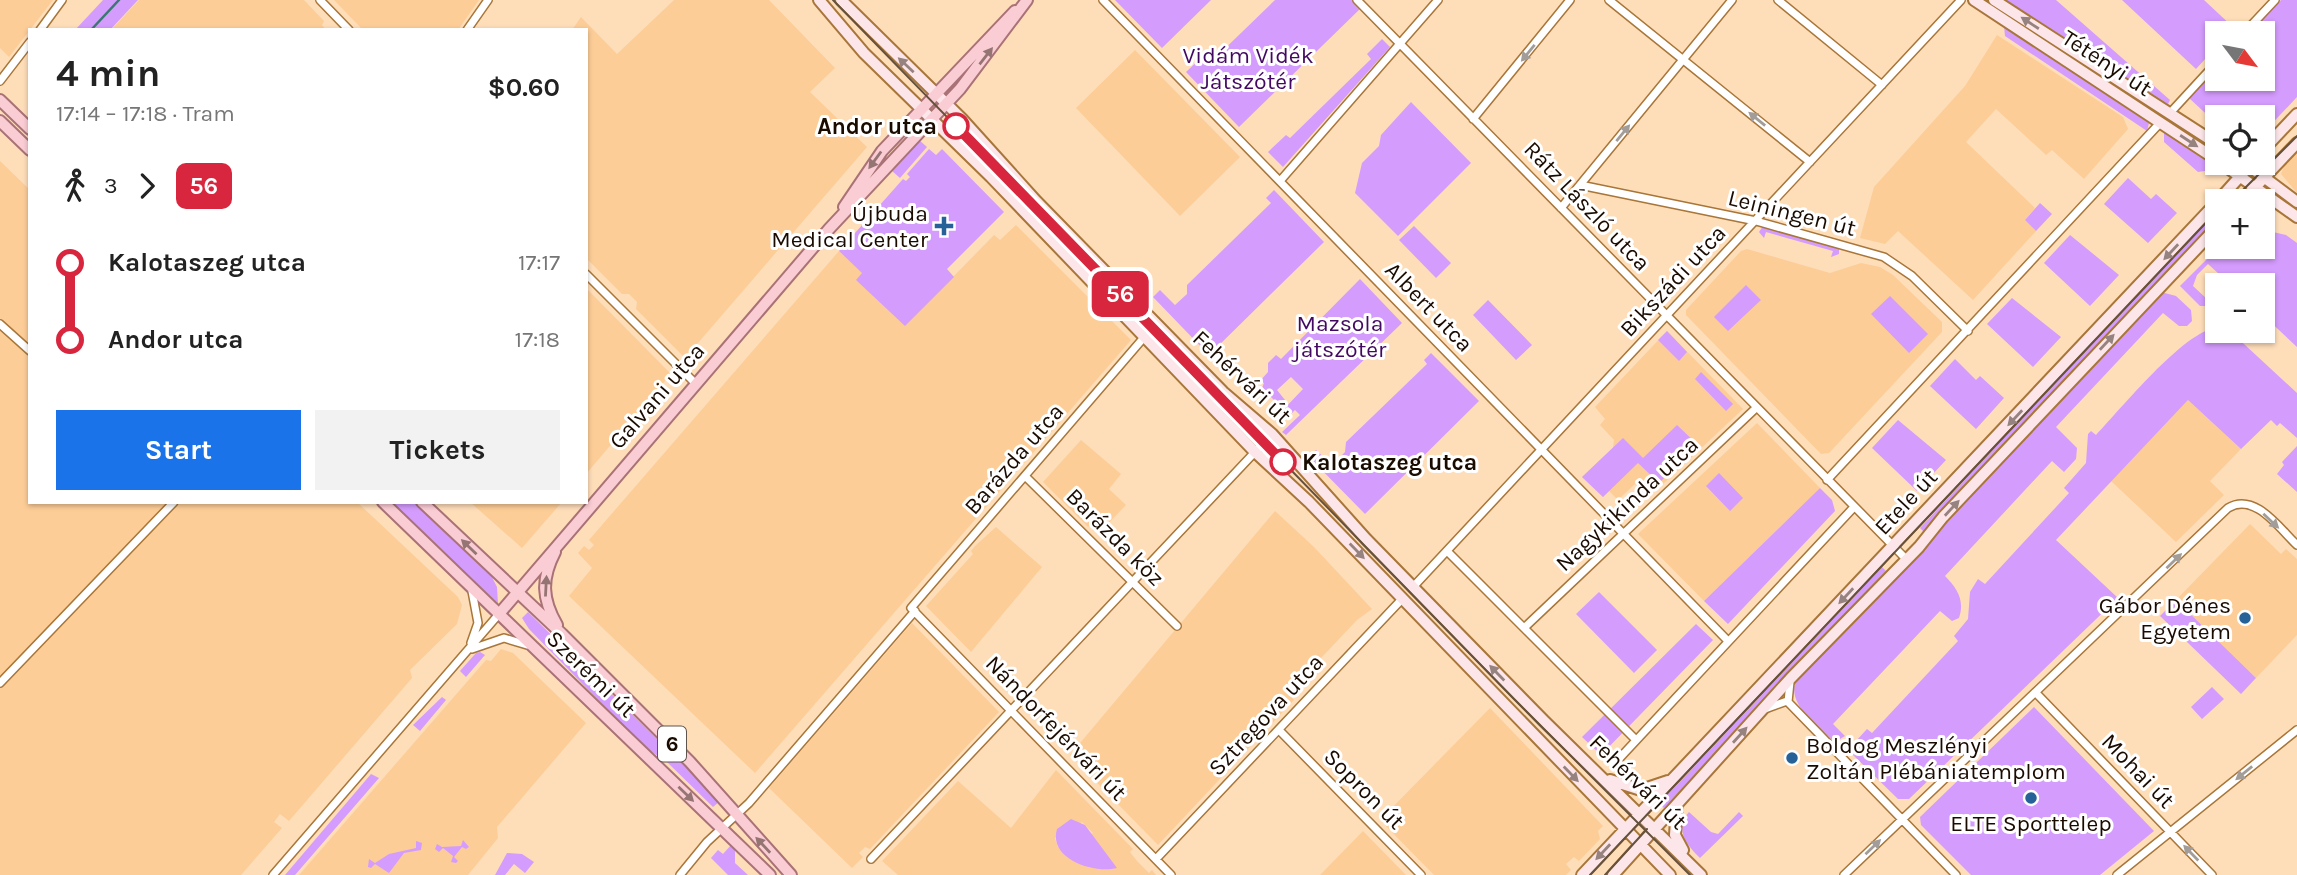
<!DOCTYPE html>
<meta charset="utf-8">
<style>
body{margin:0;font-family:Karla,sans-serif;background:#f2f2f2;color:#222;height:100vh;display:flex;flex-direction:column;font-size:26px;white-space:nowrap}
*{box-sizing:border-box;margin:0}
p{font-size:23px;color:#767676}
.icon{flex:none;width:38px;height:38px;fill:none;stroke:currentColor;stroke-width:2;stroke-linecap:round;stroke-linejoin:round}
.map{position:relative;flex:1;overflow:hidden}
.panel{position:absolute;left:28px;top:28px;width:560px;height:476px;display:flex;flex-direction:column;background:#fff;border-radius:0px;box-shadow:0 2px 5px #0004}
.panel>*{flex:none}
.badge{padding:0 14px;border-radius:10px;font-size:24px;line-height:46px}
.needle{width:46px;rotate:122deg}
.buttons{position:absolute;left:2205px;top:21px;display:grid;gap:14px}
.buttons a{display:grid;place-items:center;width:70px;height:70px;border-radius:0px;background:#fff;box-shadow:0 2px 5px #0004;font-size:35px}
.map>.badge{position:absolute;translate:-50% -50%;box-shadow:0 0 0 4px #fff}
.legs{display:flex;align-items:center;gap:10px;height:77px;padding:0 28px;font-size:23px}
.legs p{margin-inline-start:auto}
.summary{display:flex;align-items:center;justify-content:space-between;height:119px;padding:0 28px}
h1{font-size:38px;font-weight:700;line-height:52px}
.action{display:flex;gap:14px;margin-top:auto;padding:14px 28px}
.action a{flex:1;height:80px;border-radius:0px;background:#1a73e8;color:#fff;font-size:28px;font-weight:700;line-height:80px;text-align:center}
.action a+a{background:#f2f2f2;color:#222}
ul{padding:0 28px;list-style:none}
li{display:flex;align-items:center;gap:24px;height:77px;font-size:26px}
li i{display:grid;place-items:center;width:10px;height:100%;margin:0 9px;background:currentColor}
li i::after{content:'';width:18px;height:18px;margin:-9px;border:5px solid;border-radius:50%;background:#fff}
li p{margin-inline-start:auto}
li:first-child i{background:linear-gradient(#0000 50%,currentColor 0)}
li:last-child i{background:linear-gradient(currentColor 50%,#0000 0)}
.map>svg:first-child{display:block}
</style>
<div class="map">
<svg width="2297" height="875" viewBox="0 0 2297 875">
<rect width="100%" height="100%" fill="#feddb9"/>
<path fill="#fdcd97" fill-rule="evenodd" d="M0 0H53L9 57 0 48Z
M139 0H304L324 21 322 25 326 30H111Z
M334 0H479L458 30H363Z
M674 0H769L835 68 810 92 867 147 685 358 636 309 637 302 629 294H622L586 258V30H572L581 17 617 54Z
M1997 35 2123 117 2128 129 2084 179 2052 150 2046 155 1996 109 1966 142 2035 208 2025 220 2036 231 1973 300 1898 231 1885 244 1860 238 1874 187 1965 86Z
M1135 50 1240 157 1180 216 1076 108Z
M2297 149V193L2281 174 2287 159Z
M0 161 30 190V502H357L458 597 462 605 457 624 410 670 412 678 289 821 280 814 274 822 282 828 241 875H0Z
M1016 225 1131 340 755 773 569 596 592 568 578 553 584 546 589 550 594 545 589 540 839 251 863 273 856 281 953 277 994 235 1000 240Z
M1747 249 1830 273 1861 263 1880 267 1893 275 1942 322V332L1829 453 1821 454 1686 315V310L1741 251Z
M586 288 671 374 586 474Z
M1667 331 1743 409 1648 498 1635 484 1618 500 1609 491 1603 497 1582 477 1613 448 1614 440 1600 425 1605 419 1595 407Z
M2188 400 2241 449 2210 481 2224 495 2176 542 2111 481Z
M1757 423 1820 488 1704 601 1638 534Z
M1081 440 1121 474 1109 489 1126 505 1101 531 1093 523 1088 527 1043 482Z
M470 502H562L522 548Z
M1275 511 1314 547 1372 609 1357 620 1288 693 1294 700 1158 845 1070 755Z
M2250 524 2281 554 2286 549 2297 559V635L2256 678 2176 600Z
M996 527 1042 567 971 652 926 606 973 554 971 551 975 546Z
M912 623 999 712 870 849 865 847 859 853 863 857 852 868 769 788Z
M501 649 513 653 586 723 497 827 498 838 468 875H299L486 660 491 661Z
M1490 708 1603 826 1598 831 1600 839 1579 861 1574 857 1566 864 1571 870 1566 875H1434L1380 820Z
M1056 770 1133 849 1130 852 1137 861 1149 873 1152 870 1156 875H898L882 861 958 781 1011 828ZM1082 822 1093 833 1058 847 1055 838Z
M1363 831 1406 875H1320Z"/>
<path fill="#d49cfd" d="M103 0H138L110 30H75Z
M1115 0H1211L1162 48Z
M1275 0H1356L1363 6 1239 127 1186 72 1204 55 1211 62Z
M1981 0H1987L2217 150V154Z
M2006 0H2056L2170 100 2168 104Z
M2122 0H2204L2234 28 2229 33H2217V46L2196 69Z
M2281 0H2297V97L2263 133V117H2217V124L2189 98 2217 68V79H2263V33H2250Z
M2004 26 2142 116 2149 123 2147 131 2005 36Z
M1382 39 1390 47 1283 167 1268 152 1286 135 1290 138 1371 59 1367 54Z
M1411 102 1471 163 1398 236 1355 193 1362 163 1379 146 1381 135Z
M2164 131 2166 132 2217 166 2212 170 2198 172 2164 142Z
M919 140 927 147 900 178 892 171Z
M929 149 936 155 942 149 1004 212 947 269 954 277 905 326 856 280 862 273 839 251 903 179 906 181 910 177 907 174Z
M2128 178 2151 199 2156 194 2177 213 2148 243 2104 204Z
M1274 190 1324 242 1209 355 1153 297 1160 290 1175 305 1187 294V285L1271 203 1266 198Z
M2040 203 2052 214 2036 231 2025 220Z
M2217 209V218L1924 532 1920 528Z
M1414 226 1451 263 1436 278 1399 240Z
M1763 226 1839 248V254L1831 257 1833 251 1766 232 1764 238 1759 232Z
M2273 232 2286 235 2297 243V347L2263 315V285H2231L2208 264 2197 275 2193 286 2208 300 2207 306H2200L2180 286 2219 247H2263V234Z
M2070 235 2119 275 2090 306 2044 263Z
M1360 279 1402 323 1286 435 1282 432 1300 415 1295 410 1289 416 1283 410 1303 389 1291 377 1277 390 1285 400 1279 405 1262 388 1264 383 1260 381 1268 372V363L1276 355 1281 359Z
M1746 285 1761 300 1728 331 1714 317Z
M2161 292 2176 296 2191 310 2192 321 2187 326H2179L2163 313 2056 427 2077 448 2076 459 2064 472 2052 461 1945 576C1957 588 1965 600 1959 618L1952 621 1940 611 1833 724 1845 736 1840 739H1831C1817 724 1789 706 1795 683Z
M1890 296 1928 334 1909 353 1871 314Z
M2012 298 2061 337 2033 367 1987 324Z
M1488 300 1532 345 1516 360 1473 315Z
M2217 327V331L2231 332 2297 393V438L2280 423 2277 426 2271 420 2241 449 2188 400 2056 540 2118 598 1909 799H1898L1852 754 1856 741 1867 729 1872 733 1958 641 1954 636 1968 619 1970 592 1978 579 1985 584 2069 493 2064 488 2086 463 2088 434 2091 431 2096 435C2122 408 2182 333 2217 327Z
M1667 331 1687 352 1679 361 1658 340Z
M1431 353 1479 401 1365 514 1309 457 1316 450 1332 465 1345 452 1346 442 1427 364 1424 360Z
M1955 359 1976 380 1980 376 2004 398 1976 429 1930 386Z
M1701 372 1733 404 1726 411 1695 379Z
M1898 420 1946 460 1917 491 1872 448Z
M1677 425 1698 445 1659 483 1638 463 1603 497 1582 477 1623 438 1643 458Z
M2297 446V492L2277 474 2284 465 2282 462Z
M1719 473 1743 498 1730 511 1706 486Z
M1820 488 1832 500 1835 511 1728 624 1704 601Z
M391 502H415L491 575 497 587 498 604Z
M1882 567 1886 571 1664 808 1659 804Z
M1599 592 1657 650 1634 673 1576 614Z
M2176 600 2256 678 2241 694 2160 616Z
M528 612 701 782 719 802 713 807 668 763 643 746 529 629 522 618Z
M1696 624 1713 640 1601 755 1582 737Z
M480 652 485 655 466 677 460 671 476 653Z
M2212 687 2224 699 2202 719 2191 707Z
M442 697 446 700 420 731 413 725Z
M2034 707 2154 831 2100 875H1971L1921 825 1920 817Z
M371 774 379 778 295 875H285Z
M1689 812 1711 832 1718 834 1739 812 1743 816 1700 858C1686 845 1674 828 1689 812Z
M1071 819 1085 825 1117 868C1094 874 1048 859 1057 829Z
M463 840 469 847 466 849 462 847 454 857 458 861 456 863 451 862 453 856 443 848 439 852 435 849 437 844 442 847 461 846Z
M416 841 422 843 421 850 404 853 389 873 392 875 375 864 371 868 368 867 369 859 375 863 389 854 416 848Z
M731 845 735 848V863L748 875H728L711 858 718 850 723 854Z
M507 853 522 854 534 862 525 873 514 864 505 875H495Z"/>
<g fill="none" stroke-linecap="round" stroke-linejoin="round">
<path stroke="#3c7871" stroke-width="2.5" d="M91 30 119 0"/>
<g stroke="#a87638" stroke-width="10">
<path id="street" d="M320 0 349 30
M1103 0 1728 641
M1357 0 1907 560
M1609 0 1810 162
M1778 0 1882 85
M40 30 62 0
M467 30 488 0
M2244 33 2275 0
M0 81 30 42
M2170 113 2217 62
M1473 119 1570 0
M1280 181 1438 0
M1580 185 1756 221 1884 257 1912 276 1968 331
M1561 208 1732 0
M586 274 696 384
M0 324 30 351
M1146 335 911 608 1171 875
M1025 476 1177 626
M1827 480 2160 123
M1447 551 1636 740
M1413 587 1961 0
M1524 628 1756 408
M471 643 478 623 472 591
M472 649 504 638 527 645
M1790 682 1788 702 1956 875
M0 683 174 502
M2036 693 2212 875
M1765 709 1787 701
M1279 730 1421 875
M1616 762 1854 507
M871 859 1272 434
M1156 859 1403 598
M273 875 499 614
M680 875 707 842 749 803 915 611
M1844 875 2228 508C2255 492 2279 528 2297 545
M2117 875 2297 730"/>
</g>
<g stroke="#a87638" stroke-width="14">
<path id="secondary" d="M819 0 864 53 991 177 1254 451 1309 502 1670 875
M841 0 962 119 1036 201 1223 392 1272 434 1366 539 1544 721 1701 875
M1974 0 2217 160
M1994 0 2217 144
M2263 150 2297 114
M2221 163 2297 217
M2245 163 2297 202
M2218 201 2244 172
M2242 201 2297 143
M1610 780 1641 790 1668 781
M1677 805 1675 835 1683 850
M1582 875 2217 202
M1613 875 1790 679 1919 547 1943 517 2217 227"/>
</g>
<g stroke="#a97276" stroke-width="14">
<path id="primary" d="M0 100 30 129
M0 121 30 150
M844 207 882 151 1015 11
M383 502 770 875
M422 502 562 634 690 762 791 875
M555 552C541 579 542 599 557 625
M499 614 829 229 960 89 1027 0"/>
</g>
<use href="#street" stroke="#fff" stroke-width="7"/>
<use href="#secondary" stroke="#fce6e9" stroke-width="10"/>
<use href="#primary" stroke="#faccd3" stroke-width="10"/>
<path stroke="#65513d" stroke-width="2" d="M833 0 1514 699 1690 875
M2232 201 2297 136
M1590 875 2217 211
M1605 875 1647 829"/>
</g>
<defs><path id="oneway-solid" d="M-6-.8H1V-3.2L6.5 0L1 3.2V.8H-6Z" transform="scale(1.75)"/></defs>
<g fill="#968380">
<use href="#oneway-solid" transform="translate(2030 23) rotate(-147)"/>
<use href="#oneway-solid" transform="translate(906 65) rotate(-137)"/>
<use href="#oneway-solid" transform="translate(2189 141) rotate(33)"/>
<use href="#oneway-solid" transform="translate(2171 252) rotate(133)"/>
<use href="#oneway-solid" transform="translate(2107 342) rotate(-47)"/>
<use href="#oneway-solid" transform="translate(2015 418) rotate(133)"/>
<use href="#oneway-solid" transform="translate(1952 508) rotate(-47)"/>
<use href="#oneway-solid" transform="translate(1357 551) rotate(46)"/>
<use href="#oneway-solid" transform="translate(1846 596) rotate(133)"/>
<use href="#oneway-solid" transform="translate(1497 673) rotate(-134)"/>
<use href="#oneway-solid" transform="translate(1740 735) rotate(-48)"/>
<use href="#oneway-solid" transform="translate(1571 774) rotate(46)"/>
<use href="#oneway-solid" transform="translate(1603 852) rotate(133)"/>
</g>
<g fill="#a39d99">
<use href="#oneway-solid" transform="translate(1528 53) rotate(129)"/>
<use href="#oneway-solid" transform="translate(1757 119) rotate(-141)"/>
<use href="#oneway-solid" transform="translate(1623 133) rotate(-51)"/>
<use href="#oneway-solid" transform="translate(2271 521) rotate(43)"/>
<use href="#oneway-solid" transform="translate(2174 561) rotate(-44)"/>
<use href="#oneway-solid" transform="translate(2244 773) rotate(141)"/>
<use href="#oneway-solid" transform="translate(1873 847) rotate(-44)"/>
<use href="#oneway-solid" transform="translate(2191 853) rotate(-134)"/>
</g>
<g fill="#957574">
<use href="#oneway-solid" transform="translate(986 56) rotate(-52)"/>
<use href="#oneway-solid" transform="translate(875 160) rotate(126)"/>
<use href="#oneway-solid" transform="translate(469 547) rotate(-136)"/>
<use href="#oneway-solid" transform="translate(546 586) rotate(-87)"/>
<use href="#oneway-solid" transform="translate(686 794) rotate(44)"/>
<use href="#oneway-solid" transform="translate(763 845) rotate(-133)"/>
</g>
<g fill="none" stroke-linecap="round" stroke-linejoin="round">
<g stroke="#fff" stroke-width="16">
<path id="line-1" d="M956 126 1283 462"/>
</g>
<use href="#line-1" stroke="#d7263d" stroke-width="10"/>
</g>
<g fill="#fff" stroke="#d7263d" stroke-width="3.5">
<circle cx="956" cy="126" r="12"/>
<circle cx="1283" cy="462" r="12"/>
</g>
<g fill="#266198" stroke="#fff" stroke-width="2.5">
<path d="M940.5 215.5h7v7h7v7h-7v7h-7v-7h-7v-7h7z"/>
<circle cx="2245" cy="618" r="7"/>
<circle cx="1792" cy="758" r="7"/>
<circle cx="2031" cy="798" r="7"/>
</g>
<g text-anchor="middle" dominant-baseline="central" stroke-width="6" stroke-linejoin="round" paint-order="stroke">
<rect fill="#fff" stroke="#5f544c" stroke-width="2" x="658" y="726.5" width="28" height="35" rx="5"/>
<g font-size="21" font-weight="bold" fill="#1a0b00">
<text x="672" y="744">6</text>
</g>
<g font-size="23" fill="#430861" stroke="#fff">
<text x="1248" y="55">Vidám Vidék<tspan x="1248" dy="26">Játszótér</tspan></text>
<text x="1340" y="323">Mazsola<tspan x="1340" dy="26">játszótér</tspan></text>
</g>
<g font-size="23" fill="#1a0b00" stroke="#fff">
<text transform="translate(2107 63) rotate(33)">Tétényi út</text>
<text transform="translate(1587 206) rotate(46)">Rátz László utca</text>
<text transform="translate(1792 213) rotate(14)">Leiningen út</text>
<text transform="translate(1673 281) rotate(-47)">Bikszádi utca</text>
<text transform="translate(1429 307) rotate(46)">Albert utca</text>
<text transform="translate(1242 377) rotate(43)">Fehérvári út</text>
<text transform="translate(657 396) rotate(-49)">Galvani utca</text>
<text transform="translate(1014 459) rotate(-49)">Barázda utca</text>
<text transform="translate(1906 502) rotate(-47)">Etele út</text>
<text transform="translate(1627 504) rotate(-43)">Nagykikinda utca</text>
<text transform="translate(1115 537) rotate(45)">Barázda köz</text>
<text transform="translate(591 674) rotate(44)">Szerémi út</text>
<text transform="translate(1266 715) rotate(-47)">Sztregova utca</text>
<text transform="translate(1056 728) rotate(46)">Nándorfejérvári út</text>
<text transform="translate(2138 771) rotate(46)">Mohai út</text>
<text transform="translate(1638 782) rotate(44)">Fehérvári út</text>
<text transform="translate(1364 789) rotate(45)">Sopron út</text>
</g>
<g font-size="23" font-weight="bold" fill="#1a0b00" stroke="#fff" text-anchor="end">
<text x="937" y="126">Andor utca</text>
<text x="1302" y="462" text-anchor="start">Kalotaszeg utca</text>
</g>
<g font-size="23" fill="#1a0b00" stroke="#fff" text-anchor="end">
<text x="928" y="213">Újbuda<tspan x="928" dy="26">Medical Center</tspan></text>
<text x="2231" y="605">Gábor Dénes<tspan x="2231" dy="26">Egyetem</tspan></text>
<text x="1806" y="745" text-anchor="start">Boldog Meszlényi<tspan x="1806" dy="26">Zoltán Plébániatemplom</tspan></text>
<text x="2031" y="823" text-anchor="middle">ELTE Sporttelep</text>
</g>
</g>
</svg>
<div class="buttons">
<a><svg class="needle" viewBox="-14 -14 28 28"><path d="M0-13l5 13h-10z" fill="#e53935"/><path d="M0 13l5-13h-10z" fill="#767676"/></svg></a>
<a><svg class="icon" aria-label="locate" viewBox="0 0 24 24"><circle cx="12" cy="12" r="6"/><path d="M12 2v4M12 18v4M2 12h4M18 12h4"/></svg></a>
<a>+</a>
<a>−</a>
</div>
<b class="badge" style="left:1120px;top:294px;background:#d7263d;color:#fff">56</b>
<section class="panel">
<div class="summary"><div><h1>4 min</h1><p>17:14 – 17:18 · Tram</p></div><b>$0.60</b></div>
<div class="legs"><svg class="icon" aria-label="walk" viewBox="0 0 24 24"><circle cx="13" cy="4" r="2"/><path d="M13 8l-2 6 4 7M11 14l-3 7M7 12l3-4h3l4 4"/></svg>3<svg class="icon" aria-label="forward" viewBox="0 0 24 24"><path d="M9 5l7 7-7 7"/></svg><b class="badge" style="background:#d7263d;color:#fff">56</b></div>
<ul>
<li><i style="color:#d7263d"></i><b>Kalotaszeg utca</b><p>17:17</p></li>
<li><i style="color:#d7263d"></i><b>Andor utca</b><p>17:18</p></li>
</ul>
<div class="action"><a>Start</a><a>Tickets</a></div>
</section>
</div>
